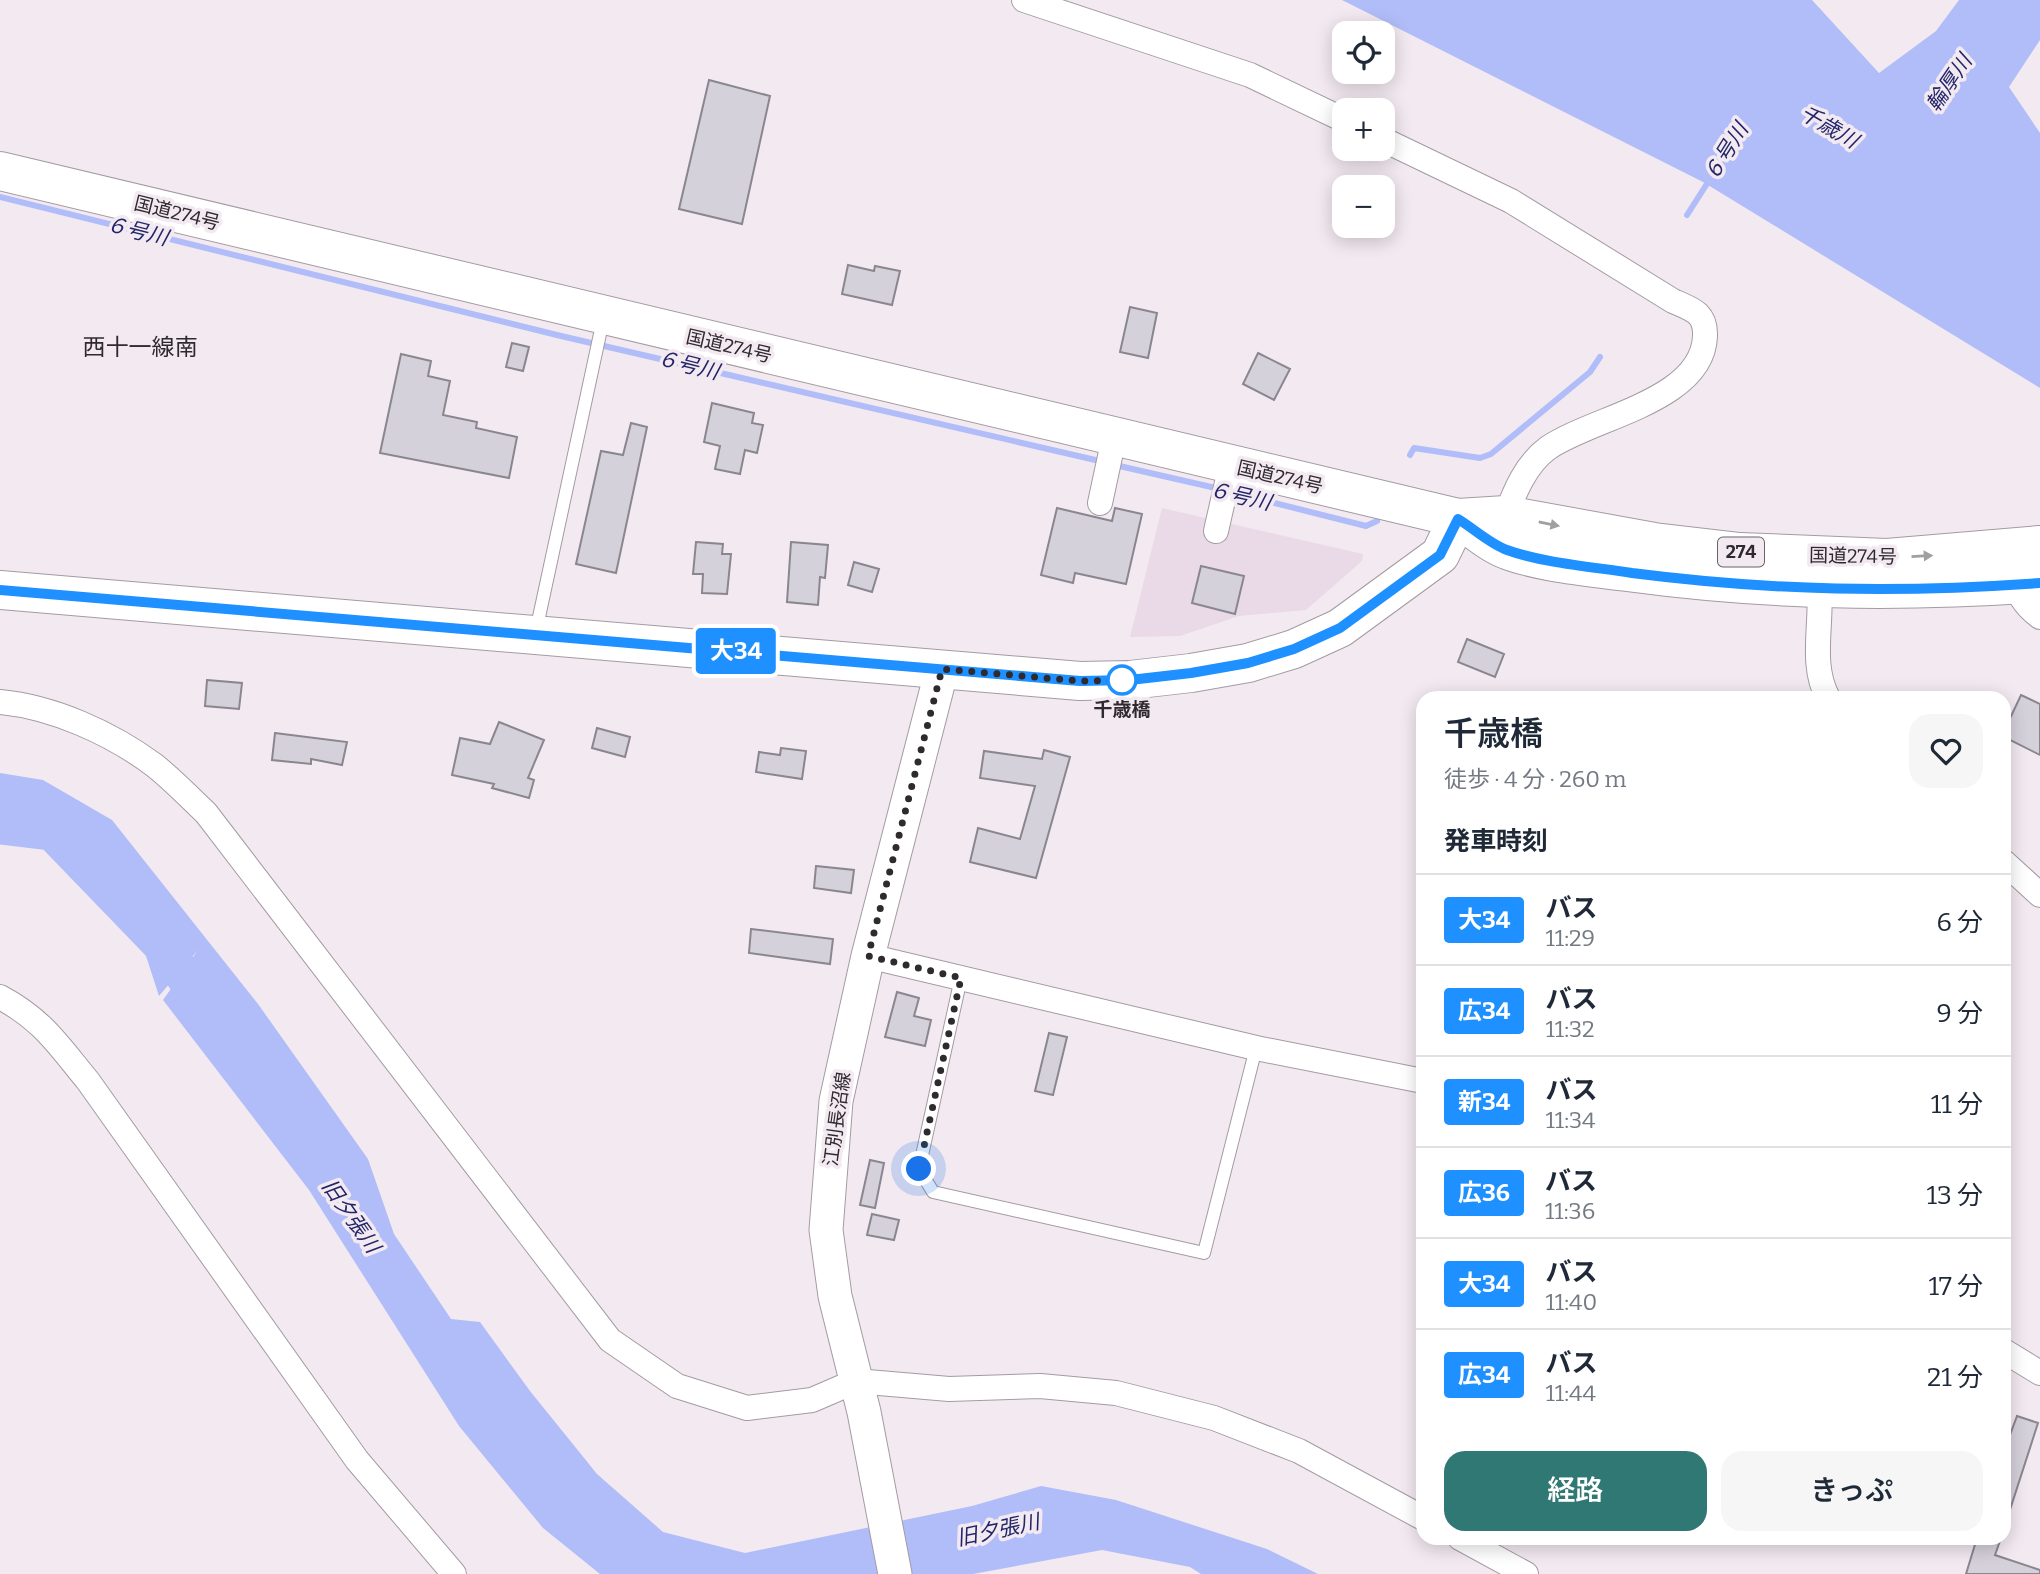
<!DOCTYPE html>
<html lang="ja">
<meta charset="utf-8">
<style>
body{margin:0;font-family:Bitter,"Noto Sans JP",serif;background:#f6f6f7;color:#1f2937;height:100vh;display:flex;flex-direction:column;font-size:26px;white-space:nowrap}
*{box-sizing:border-box;margin:0}
p{font-size:23px;color:#747a83}
.icon{flex:none;width:38px;height:38px;fill:none;stroke:currentColor;stroke-width:2;stroke-linecap:round;stroke-linejoin:round}
.map{position:relative;flex:1;overflow:hidden}
.sheet{position:absolute;left:1416px;top:691px;width:595px;height:854px;display:flex;flex-direction:column;background:#fff;border-radius:21px;box-shadow:0 4px 18px #0003}
.sheet>*{flex:none}
.badge{padding:0 14px;border-radius:5px;font-size:24px;line-height:46px}
.tools{position:absolute;left:1332px;top:21px;display:grid;gap:14px}
.tools a{display:grid;place-items:center;width:63px;height:63px;border-radius:14px;background:#fff;box-shadow:0 4px 18px #0003;font-size:35px}
.you{position:absolute;width:35px;height:35px;margin:-18px;border:5px solid #fff;border-radius:50%;background:#1a73e8;box-shadow:0 0 0 10px #1a73e833}
.map>.badge{position:absolute;translate:-50% -50%;box-shadow:0 0 0 4px #fff}
h2{padding:0 28px;font-size:26px;line-height:63px}
.round{display:grid;place-items:center;flex:none;width:74px;height:74px;border-radius:21px;background:#f6f6f7}
.headline{display:flex;align-items:center;justify-content:space-between;height:119px;padding:0 28px}
h1{font-size:33px;font-weight:600;line-height:52px}
.button{display:flex;gap:14px;margin-top:auto;padding:14px 28px}
.button a{flex:1;height:80px;border-radius:21px;background:#307874;color:#fff;font-size:28px;font-weight:600;line-height:80px;text-align:center}
.button a+a{background:#f6f6f7;color:#1f2937}
ul{padding:0;list-style:none}
li{display:flex;align-items:center;gap:21px;height:91px;padding:0 28px;border-top:2px solid #e0e1e3}
li div{flex:1}
li b{display:block;font-size:26px}
li em{font-style:normal}
li .badge{min-width:77px;font-weight:700;text-align:center}
.map>svg:first-child{display:block}
</style>
<div class="map">
<svg width="2040" height="1574" viewBox="0 0 2040 1574">
<rect width="100%" height="100%" fill="#f3e9f1"/>
<path fill="#eadae7" d="M1162 508 1363 554 1362 561 1306 610 1239 616 1180 636 1130 637Z"/>
<path fill="#b1bdf8" d="M1342 0H1812L1879 73 1936 31 1959 0H2040V40L2009 87 2040 133V388L1703 182Z
M0 773 43 780 112 820 258 1004 368 1159 394 1234 451 1319 480 1322 530 1391 597 1474 663 1532 745 1553 972 1506 1041 1486 1116 1500 1267 1549 1318 1574H1201L1190 1567 1102 1550 973 1574H600L543 1528 459 1426 309 1190 163 1000 198 950 159 996 124 888 86 851 0 834Z"/>
<g fill="none" stroke-linecap="round" stroke-linejoin="round">
<path stroke="#b1bdf8" stroke-width="6" d="M0 197 561 336 1104 462
M1687 215 1710 179
M1410 455 1414 448 1480 458 1491 454 1590 372 1600 357
M1115 465 1220 489
M1231 492 1366 526 1377 521"/>
<path stroke="#b1bdf8" stroke-width="37" d="M0 826 52 832 164 948 210 1013"/>
</g>
<path fill="#d5d1db" stroke="#8a8690" stroke-width="2" d="M709 80 770 96 742 224 679 209Z
M848 265 874 271 875 266 900 271 892 305 842 294Z
M1130 307 1157 313 1148 358 1120 352Z
M512 343 529 347 523 371 506 367Z
M1258 353 1290 369 1274 400 1243 384Z
M401 354 431 361 428 376 450 381 443 415 477 422 476 428 517 437 509 478 380 453Z
M712 403 754 413 752 423 763 425 757 453 745 450 740 474 715 469 720 446 704 442Z
M631 423 647 427 616 573 576 564 601 451 623 455Z
M1057 508 1112 521 1115 508 1142 514 1126 584 1075 573 1073 583 1041 575Z
M696 542 723 544 722 554H731L727 594 702 593 703 574H693Z
M791 542 828 545 825 578 820 577 818 605 787 602Z
M854 562 879 569 872 592 848 585Z
M1201 566 1244 576 1235 614 1192 603Z
M1467 639 1504 654 1495 677 1458 662Z
M207 680 242 683 239 709 205 706Z
M2021 695 2040 704V755L2004 737V731Z
M499 722 544 740 528 778 534 780 529 798 492 788 494 784 452 775 460 738 490 744Z
M597 728 630 737 625 757 592 748Z
M275 733 347 742 342 765 311 759V764L272 760Z
M781 748 806 751 802 779 756 772 759 752 780 755Z
M1044 750 1070 757 1036 878 970 862 978 828 1020 839 1035 786 980 778 984 751 1042 759Z
M816 866 854 870 851 893 814 888Z
M751 929 833 939 830 964 749 953Z
M897 992 919 998 914 1016 931 1020 925 1046 885 1037Z
M1049 1033 1067 1037 1053 1095 1035 1091Z
M870 1160 884 1163 875 1208 860 1205Z
M872 1214 899 1220 894 1240 867 1235Z
M2017 1416 2038 1423 2007 1519H2004V1451Z
M1977 1538H2001L1995 1555 2040 1570V1574H1966Z"/>
<g fill="none" stroke-linecap="round" stroke-linejoin="round">
<g stroke="#a49ba2" stroke-width="14">
<path id="lane" d="M536 631 603 320
M961 978 919 1169 933 1192 1204 1253 1256 1048"/>
</g>
<g stroke="#a49ba2" stroke-width="26">
<path id="street" d="M1024 0 1250 75 1344 120
M1382 139 1511 201 1673 301C1692 309 1706 313 1705 336 1703 401 1593 417 1548 448 1526 464 1515 491 1506 515
M1100 503 1114 438
M1216 531 1231 465
M2014 574C2017 594 2024 605 2040 617
M1818 576C1825 617 1808 661 1828 698
M0 702C53 707 111 733 154 765 172 779 189 797 206 813L610 1340 677 1386 747 1408 812 1400 856 1381 949 1389 1040 1386 1116 1393 1214 1418 1299 1451 1423 1518
M2004 862 2040 895
M868 956 1256 1048 1423 1081
M0 997C43 1020 58 1045 88 1081L357 1460 454 1574
M2004 1351 2040 1373
M1460 1538 1526 1574"/>
</g>
<g stroke="#a49ba2" stroke-width="35">
<path id="secondary" d="M895 1574 864 1412 835 1296 826 1230 836 1101 868 956 942 669"/>
</g>
<g stroke="#a49ba2" stroke-width="40">
<path id="primary" d="M0 590 1080 681 1130 680 1191 673 1248 663 1294 649 1340 628 1440 555 1458 518"/>
</g>
<g stroke="#a49ba2" stroke-width="40">
<path id="highway" d="M0 171 1458 518 1506 515 1654 542 1740 552 1887 558 2040 545
M1458 518C1473 528 1490 544 1507 550 1541 563 1591 567 1627 572 1768 591 1898 593 2040 583"/>
</g>
<use href="#lane" stroke="#fff" stroke-width="12"/>
<use href="#street" stroke="#fff" stroke-width="24"/>
<use href="#secondary" stroke="#fff" stroke-width="33"/>
<use href="#primary" stroke="#fff" stroke-width="38"/>
<use href="#highway" stroke="#fff" stroke-width="38"/>
</g>
<defs><path id="oneway-solid" d="M-6-.8H1V-3.2L6.5 0L1 3.2V.8H-6Z" transform="scale(1.75)"/></defs>
<g fill="#a19fa0">
<use href="#oneway-solid" transform="translate(1549 524) rotate(12)"/>
<use href="#oneway-solid" transform="translate(1922 556) rotate(-3)"/>
</g>
<g fill="none" stroke-linecap="round" stroke-linejoin="round">
<g stroke="#fff" stroke-width="16">
<path id="line" d="M0 590 1080 681 1130 680 1191 673 1248 663 1294 649 1340 628 1440 555 1458 519C1473 528 1490 544 1507 550 1543 563 1594 567 1632 573 1772 591 1900 593 2040 583"/>
</g>
<use href="#line" stroke="#1e90ff" stroke-width="10"/>
<path stroke="#2e2a2d" stroke-width="7" stroke-dasharray="0 12.6" d="M919 1169 961 978 868 956 942 669 1080 681 1130 680H1122"/>
</g>
<circle fill="#fff" stroke="#1e90ff" stroke-width="3.5" cx="1122" cy="680" r="14"/>
<g text-anchor="middle" dominant-baseline="central" stroke-width="7" stroke-linejoin="round" paint-order="stroke">
<rect fill="#f3e9f1" stroke="#696368" stroke-width="2" x="1718" y="537.5" width="46" height="29" rx="5"/>
<g font-size="18" font-weight="bold" fill="#2e2a2d">
<text x="1741" y="552">274</text>
</g>
<g font-size="19" fill="#2e2a2d" stroke="#f3e9f1">
<text transform="translate(177 213) rotate(14)">国道274号</text>
<text transform="translate(729 346) rotate(13)">国道274号</text>
<text transform="translate(1280 477) rotate(13)">国道274号</text>
<text transform="translate(1853 556) rotate(1)">国道274号</text>
<text transform="translate(837 1119) rotate(-82)">江別長沼線</text>
</g>
<g font-size="19" font-weight="bold" fill="#2e2a2d" stroke="#f3e9f1">
<text x="1122" y="709">千歳橋</text>
</g>
<g font-size="21" font-style="italic" fill="#222668" stroke="#f3e9f1">
<text transform="translate(1949 83) rotate(-56)">輪厚川</text>
<text transform="translate(1829 127) rotate(30)">千歳川</text>
<text transform="translate(1726 152) rotate(-58)">６号川</text>
<text transform="translate(137 231) rotate(14)">６号川</text>
<text transform="translate(688 365) rotate(14)">６号川</text>
<text transform="translate(1240 496) rotate(13)">６号川</text>
<text transform="translate(351 1216) rotate(55)">旧夕張川</text>
<text transform="translate(998 1530) rotate(-12)">旧夕張川</text>
</g>
<g font-size="23" fill="#2e2a2d" stroke="#f3e9f1">
<text x="140" y="347">西十一線南</text>
</g>
</g>
</svg>
<div class="tools">
<a><svg class="icon" aria-label="locate" viewBox="0 0 24 24"><circle cx="12" cy="12" r="6"/><path d="M12 2v4M12 18v4M2 12h4M18 12h4"/></svg></a>
<a>+</a>
<a>−</a>
</div>
<div class="you" style="left:919px;top:1169px"></div>
<b class="badge" style="left:736px;top:651px;background:#1e90ff;color:#fff">大34</b>
<section class="sheet">
<div class="headline"><div><h1>千歳橋</h1><p>徒歩 · 4 分 · 260 m</p></div><a class="round"><svg class="icon" aria-label="heart" viewBox="0 0 24 24"><path d="M12 20l-8-8c-3-5 5-10 8-4 3-6 11-1 8 4z"/></svg></a></div>
<h2>発車時刻</h2>
<ul>
<li><span class="badge" style="background:#1e90ff;color:#fff">大34</span><div><b>バス</b><p>11:29</p></div><em>6 分</em></li>
<li><span class="badge" style="background:#1e90ff;color:#fff">広34</span><div><b>バス</b><p>11:32</p></div><em>9 分</em></li>
<li><span class="badge" style="background:#1e90ff;color:#fff">新34</span><div><b>バス</b><p>11:34</p></div><em>11 分</em></li>
<li><span class="badge" style="background:#1e90ff;color:#fff">広36</span><div><b>バス</b><p>11:36</p></div><em>13 分</em></li>
<li><span class="badge" style="background:#1e90ff;color:#fff">大34</span><div><b>バス</b><p>11:40</p></div><em>17 分</em></li>
<li><span class="badge" style="background:#1e90ff;color:#fff">広34</span><div><b>バス</b><p>11:44</p></div><em>21 分</em></li>
</ul>
<div class="button"><a>経路</a><a>きっぷ</a></div>
</section>
</div>
